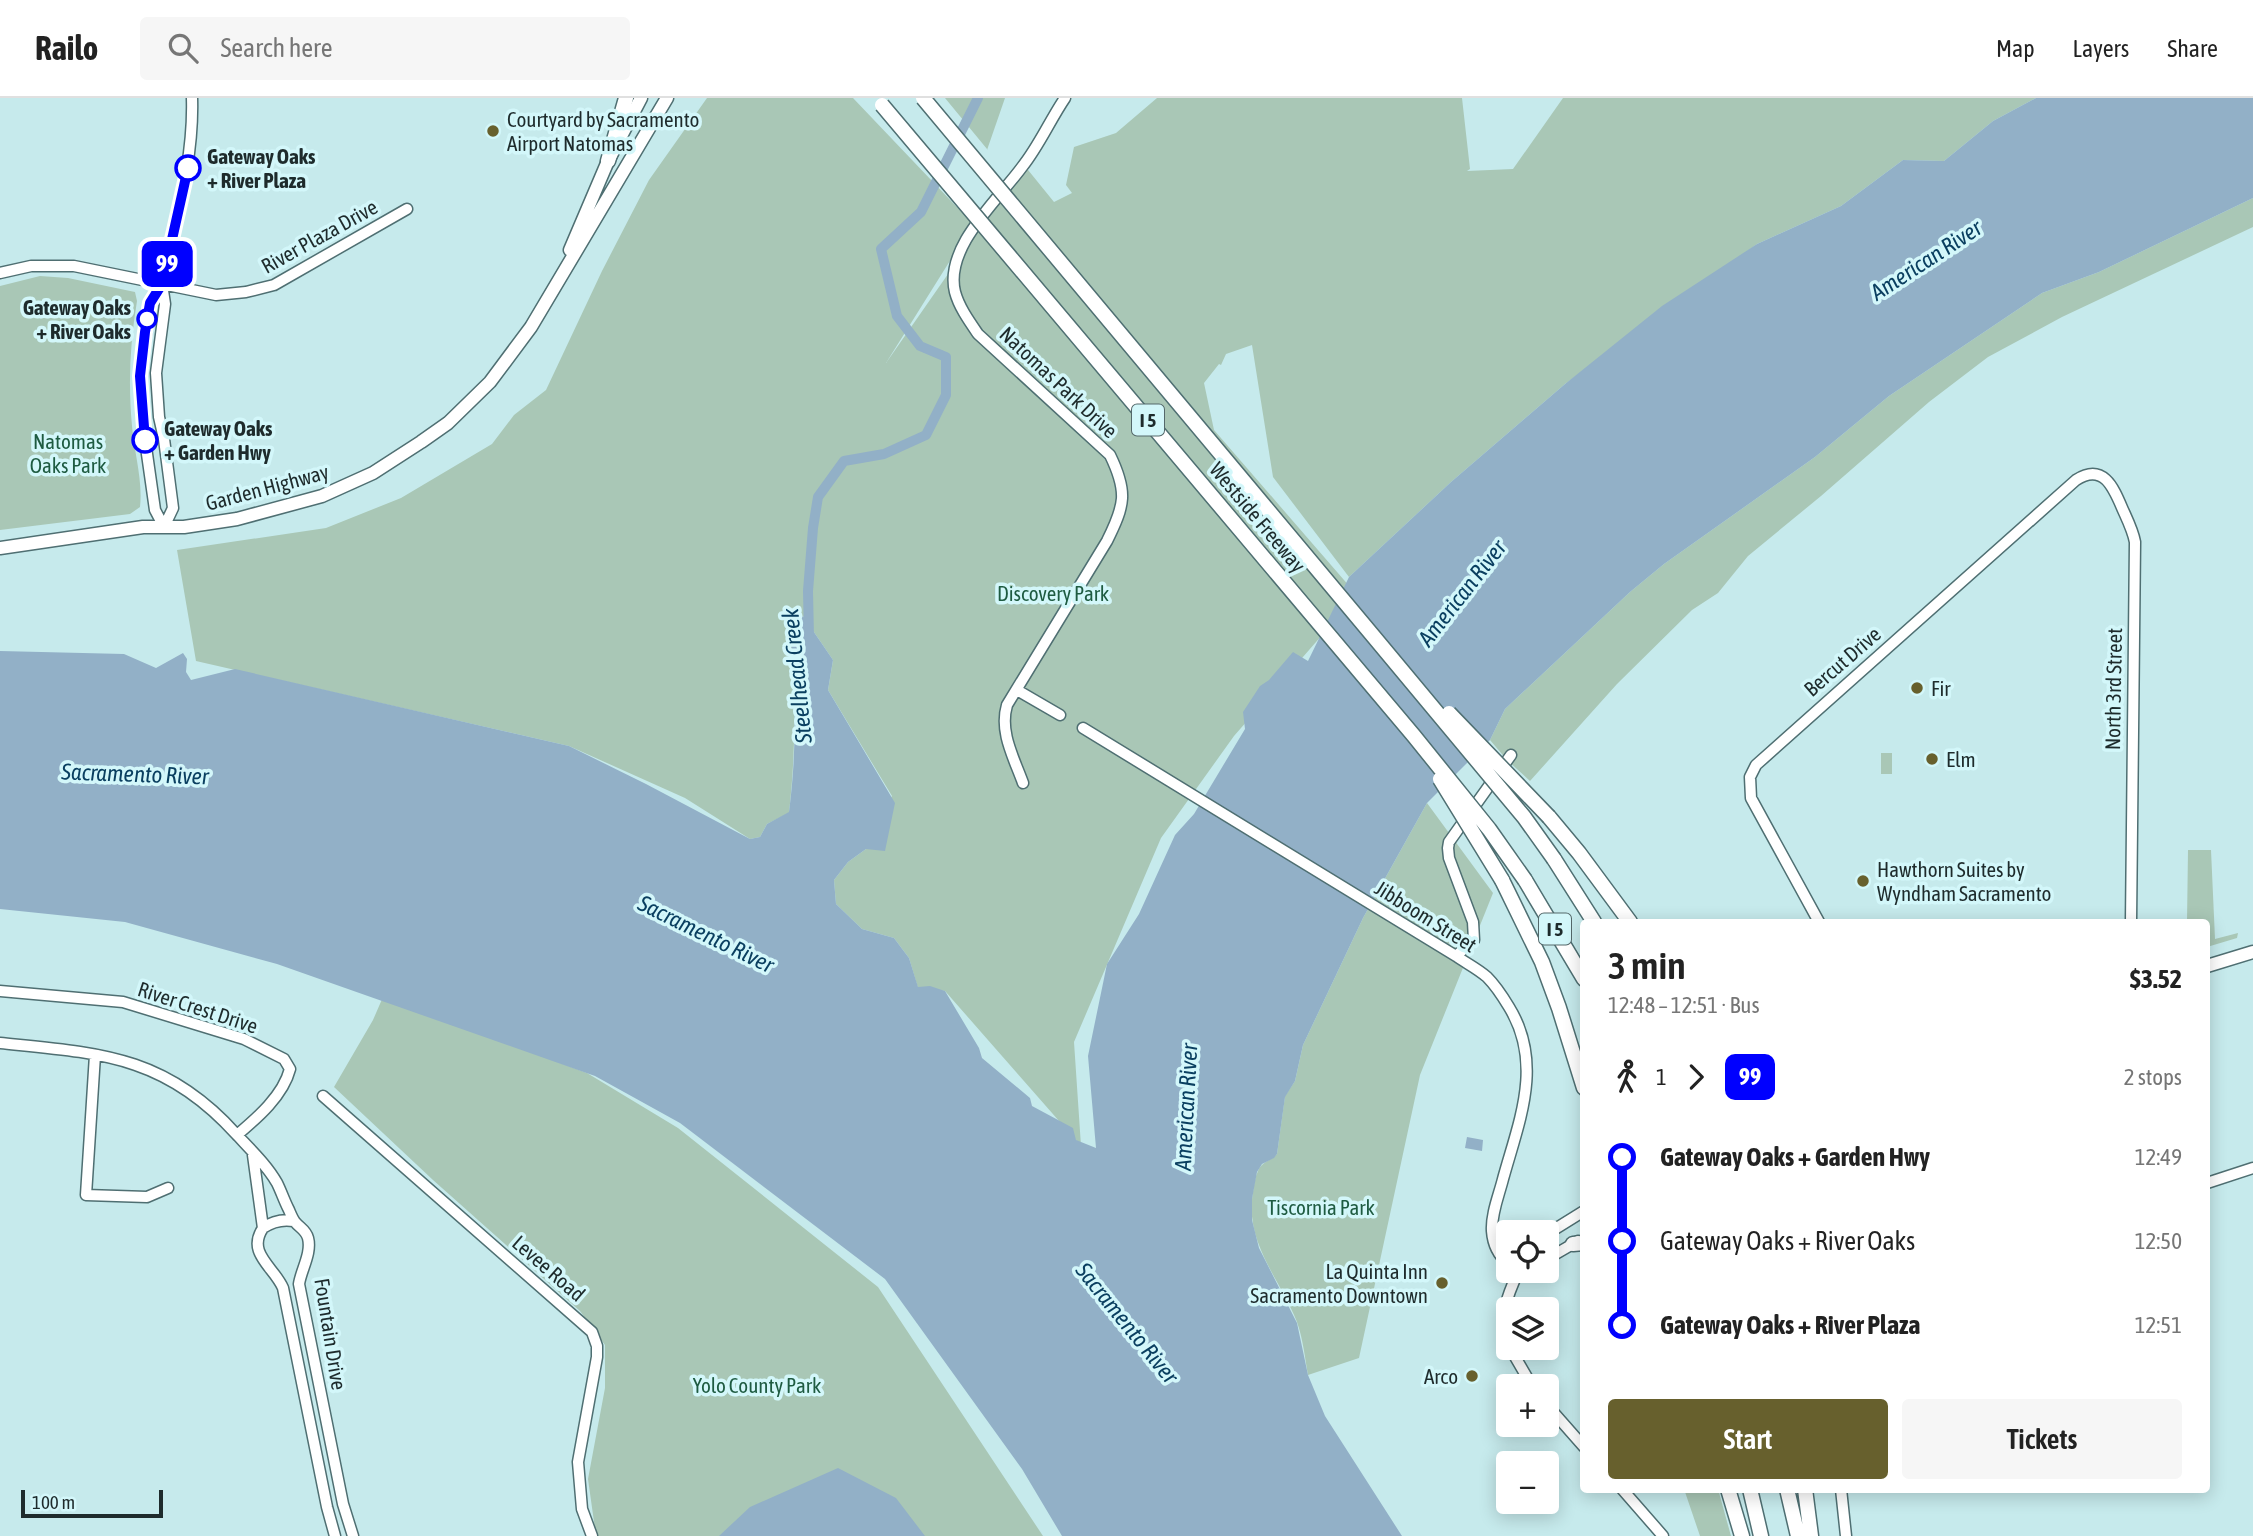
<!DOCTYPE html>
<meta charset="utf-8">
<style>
body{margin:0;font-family:"Asap Condensed",sans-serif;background:#f6f6f6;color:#222;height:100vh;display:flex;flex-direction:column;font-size:26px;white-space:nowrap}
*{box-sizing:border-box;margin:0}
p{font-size:23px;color:#767676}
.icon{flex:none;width:38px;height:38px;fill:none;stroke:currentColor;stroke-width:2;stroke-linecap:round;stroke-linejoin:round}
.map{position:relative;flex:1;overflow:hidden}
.details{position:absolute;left:1580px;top:821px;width:630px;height:574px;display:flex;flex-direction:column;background:#fff;border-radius:7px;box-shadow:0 4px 18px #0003}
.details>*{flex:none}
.badge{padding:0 14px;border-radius:10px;font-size:24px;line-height:46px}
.tools{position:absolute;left:1496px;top:1122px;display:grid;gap:14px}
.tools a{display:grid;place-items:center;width:63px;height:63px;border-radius:7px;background:#fff;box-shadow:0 4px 18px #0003;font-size:35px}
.scale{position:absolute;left:21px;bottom:18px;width:142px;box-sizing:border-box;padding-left:7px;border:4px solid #1e2b2c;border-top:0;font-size:19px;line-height:24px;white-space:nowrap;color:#1e2b2c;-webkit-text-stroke:5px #d3f7fa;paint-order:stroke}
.map>.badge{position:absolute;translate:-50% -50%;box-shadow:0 0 0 4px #fff}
.legs{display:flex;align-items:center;gap:10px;height:77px;padding:0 28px;font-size:23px}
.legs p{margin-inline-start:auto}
.overview{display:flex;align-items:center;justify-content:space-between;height:119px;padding:0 28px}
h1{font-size:38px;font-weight:600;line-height:52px}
.cta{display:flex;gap:14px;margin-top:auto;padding:14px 28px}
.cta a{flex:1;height:80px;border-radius:7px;background:#67602d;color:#fff;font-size:28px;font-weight:600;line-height:80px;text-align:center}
.cta a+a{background:#f6f6f6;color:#222}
ul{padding:0 28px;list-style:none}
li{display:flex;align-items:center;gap:24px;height:84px;font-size:26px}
li i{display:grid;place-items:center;width:10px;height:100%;margin:0 9px;background:currentColor}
li i::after{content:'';width:18px;height:18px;margin:-9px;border:5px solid;border-radius:50%;background:#fff}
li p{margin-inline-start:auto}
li:first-child i{background:linear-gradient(#0000 50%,currentColor 0)}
li:last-child i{background:linear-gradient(currentColor 50%,#0000 0)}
header{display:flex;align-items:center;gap:42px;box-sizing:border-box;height:98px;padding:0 35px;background:#fff;border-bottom:2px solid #e0e0e0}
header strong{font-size:33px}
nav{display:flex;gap:38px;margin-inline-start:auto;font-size:24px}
.search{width:490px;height:63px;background:#f6f6f6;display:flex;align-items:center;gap:18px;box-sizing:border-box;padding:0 24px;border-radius:7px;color:#767676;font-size:26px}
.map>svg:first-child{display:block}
</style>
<header>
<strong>Railo</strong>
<div class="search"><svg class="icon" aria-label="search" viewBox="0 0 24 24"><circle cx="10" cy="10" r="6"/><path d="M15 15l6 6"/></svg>Search here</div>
<nav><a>Map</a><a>Layers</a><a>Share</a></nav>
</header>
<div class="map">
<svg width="2253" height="1438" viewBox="0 0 2253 1438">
<rect width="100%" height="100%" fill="#c6eaec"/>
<path fill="#a9c7b6" d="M707 0H853L973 126 886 265 1024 67 1054 104 1072 95 1066 87 1074 49 1116 35 1157 0H1462L1470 71 1467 73 1513 71 1563 0H2036L1993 23 1944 63 1903 62 1841 108 1757 146 1565 286 1451 384 1349 479 1273 379 1252 247 1226 256 1221 267 1219 266 1204 285 1214 332 1357 497 1234 638 1161 740 1074 944 1081 1048 945 893 918 890 909 860 894 840 862 831 836 806 834 782 848 764 866 751 892 698 828 592 833 562 803 518 790 530C796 592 796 653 789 715L767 726 760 739 750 741 685 700 569 648 196 563 177 452 326 430 401 400 492 346 514 317 546 292 602 173 649 82Z
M945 0H1005L987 52V51Z
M2253 100V129L2062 219 1988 259 1929 304 1821 398 1748 458 1718 495 1692 512 1617 586 1530 683 1507 662 1490 642 1505 611 1630 494 1664 466 1815 359 1889 298 2042 195 2099 174Z
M40 178 68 180 135 194 137 203C130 245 128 285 132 328 134 354 143 382 140 409L130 416 0 432V188Z
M1881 655H1892V676H1881Z
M1427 705 1493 795 1420 977 1359 1260 1308 1277C1305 1260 1303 1241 1297 1224 1280 1181 1244 1144 1253 1094 1254 1087 1255 1079 1258 1073 1261 1064 1271 1063 1277 1056L1285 998 1295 983 1303 947 1363 820Z
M2188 752H2211L2215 841 2238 835 2237 840 2207 849V824H2187Z
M383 899 587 975 678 1030 878 1189 1043 1438H596L588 1381 605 1290V1247L580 1213 433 1082 334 989 373 922Z
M1684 1391H1718L1731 1438H1700Z"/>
<path fill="#92b0c7" d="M2036 0H2253V100L2099 174 2042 195 1889 298 1815 359 1664 466 1630 494 1505 611 1490 642 1427 705 1363 820 1303 947 1295 983 1285 999 1277 1056 1274 1060 1262 1066 1257 1074 1252 1101V1122L1259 1150 1297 1225 1308 1277 1325 1318 1402 1438H1062L1022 1371 885 1181 680 1025 595 978 277 866 125 824 0 811V553L124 556 156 570 183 555 187 561 186 574 191 582 235 571 569 648 646 686 750 741 760 739 767 726 789 714C797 653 796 591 790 530L803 518 833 562 828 592 895 705 885 753 866 751 848 764 834 782 836 806 862 831 894 840 909 860 918 889 930 888 945 893 979 950 982 960 1030 1000 1032 1008 1073 1030 1076 1042 1096 1050 1088 958 1107 866 1139 816 1175 737 1194 716 1245 631 1243 614 1260 588 1269 582 1293 554 1308 563 1349 479 1451 384 1565 286 1662 208 1757 146 1841 108 1903 62 1944 63 1993 23Z
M1467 1039 1483 1042 1482 1053 1465 1050Z
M838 1370 896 1400 925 1438H719L750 1409Z"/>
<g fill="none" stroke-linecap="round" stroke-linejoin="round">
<path stroke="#92b0c7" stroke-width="10" d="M809 539 808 493 813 430 818 399 844 363 884 356 926 337 946 297V259L920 248 897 218 881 151 921 114 978 0"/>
<g stroke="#4f6f72" stroke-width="13">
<path id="minor" d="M0 175 31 168H74L216 197 246 194 274 187 407 111
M162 186 150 205 140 278 145 342 155 412 164 429
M164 429 173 410 164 341 159 319 156 275 165 206 162 186C175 124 194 63 192 0
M1017 592 1060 617
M1083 630 1456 858C1466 865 1478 871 1487 879 1496 888 1503 899 1509 909 1544 966 1519 1023 1503 1081 1499 1097 1491 1116 1492 1133 1493 1147 1498 1157 1508 1165
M1023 685C1014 660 999 634 1007 607L1107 443C1125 407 1128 394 1110 357L978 236C969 223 959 209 955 194 944 149 998 102 1022 69 1039 48 1050 22 1065 0
M1819 824 1751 700 1750 679 1756 667 2076 382C2104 364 2114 391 2123 412 2128 423 2133 433 2135 444L2131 824
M1456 858 1474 842 1473 824 1449 760 1448 750 1449 744 1511 657
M0 893 123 904 244 941 284 961 290 971C283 998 257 1020 237 1037
M0 945C99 955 165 957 236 1036 250 1051 267 1067 277 1085 281 1093 284 1102 288 1110 290 1114 292 1120 295 1124 300 1130 306 1132 308 1140 312 1155 301 1172 299 1186L343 1406 353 1438
M95 957 86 1097 147 1099 168 1090
M323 998 592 1234 597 1248V1259L578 1364 582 1411 592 1438
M253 1057 263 1130C246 1155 274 1169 283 1190L327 1409 335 1438
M2207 1085 2253 1070
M263 1130C273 1123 282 1121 294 1123
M1547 1136 1584 1113
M1547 1161 1578 1143
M1508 1247C1498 1219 1507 1198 1519 1172
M1510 1250 1532 1288
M1547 1307 1584 1349
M1622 1391 1663 1438
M1841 1391 1846 1438"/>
</g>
<g stroke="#4f6f72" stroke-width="15">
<path id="major" d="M570 152 608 63 641 0
M0 450 143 429H184L237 421 322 398 373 375 421 344 448 325 490 284 531 229 667 0
M2207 868 2253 854"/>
</g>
<g stroke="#4f6f72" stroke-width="17">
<path id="highway" d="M608 63 626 0
M1549 719 1579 755 1630 824
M1554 761 1594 824
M1502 782 1542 864 1559 910 1584 990
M1525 782 1584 881
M1573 1146 1584 1145
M1728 1391 1742 1438
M1750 1391 1761 1438
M1787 1391 1798 1438
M1805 1391 1811 1438"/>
</g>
<use href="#minor" stroke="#fff" stroke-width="10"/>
<use href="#major" stroke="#fff" stroke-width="12"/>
<use href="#highway" stroke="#fff" stroke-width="14"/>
<g stroke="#4f6f72" stroke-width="17" stroke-linecap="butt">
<path id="highway-bridge" d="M923 0 1374 539 1524 719 1554 761
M882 7 1414 638 1489 731 1525 782
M1449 615 1549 719
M1440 681 1502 782"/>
</g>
<use href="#highway-bridge" stroke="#fff" stroke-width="14"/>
</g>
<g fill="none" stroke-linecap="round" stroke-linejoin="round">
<g stroke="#fff" stroke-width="16">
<path id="line-1" d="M145 342 140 278 145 234 150 205 162 186 188 70"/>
</g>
<use href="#line-1" stroke="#00f" stroke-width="10"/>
</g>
<g fill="#67602d" stroke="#d3f7fa" stroke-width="2.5">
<circle cx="493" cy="33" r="7"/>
<circle cx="1917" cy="590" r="7"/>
<circle cx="1932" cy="661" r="7"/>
<circle cx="1863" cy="783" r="7"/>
<circle cx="1442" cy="1185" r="7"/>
<circle cx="1472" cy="1278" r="7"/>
</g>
<g fill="#fff" stroke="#00f" stroke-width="3.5">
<circle cx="188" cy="70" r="12"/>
<circle cx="147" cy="221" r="9"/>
<circle cx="145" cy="342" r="12"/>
</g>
<g text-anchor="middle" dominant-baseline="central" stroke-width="7" stroke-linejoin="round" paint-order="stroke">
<g fill="#d3f7fa" stroke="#54686a" stroke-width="2">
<rect x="1132" y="306.5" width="32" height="31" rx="5"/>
<rect x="1539" y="815.5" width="32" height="31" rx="5"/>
</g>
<g font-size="19" font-weight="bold" fill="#1e2b2c">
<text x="1148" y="322">I 5</text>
<text x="1555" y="831">I 5</text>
</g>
<g font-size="21" fill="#1e2b2c" stroke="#d3f7fa" text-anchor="start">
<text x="507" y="21">Courtyard by Sacramento<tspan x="507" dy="24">Airport Natomas</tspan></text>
<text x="1931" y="590">Fir</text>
<text x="1946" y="661">Elm</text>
<text x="1877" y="771">Hawthorn Suites by<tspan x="1877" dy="24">Wyndham Sacramento</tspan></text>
<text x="1428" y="1173" text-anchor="end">La Quinta Inn<tspan x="1428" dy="24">Sacramento Downtown</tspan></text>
<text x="1458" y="1278" text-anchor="end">Arco</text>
</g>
<g font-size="21" font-weight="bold" fill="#1e2b2c" stroke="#d3f7fa" text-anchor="start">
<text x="207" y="58">Gateway Oaks<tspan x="207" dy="24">+ River Plaza</tspan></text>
<text x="131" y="209" text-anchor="end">Gateway Oaks<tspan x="131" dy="24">+ River Oaks</tspan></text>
<text x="164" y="330">Gateway Oaks<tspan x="164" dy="24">+ Garden Hwy</tspan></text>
</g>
<g font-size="21" fill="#1e2b2c" stroke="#d3f7fa">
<text transform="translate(319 138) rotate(-29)">River Plaza Drive</text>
<text transform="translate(1059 284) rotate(43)">Natomas Park Drive</text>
<text transform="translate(267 389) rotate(-15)">Garden Highway</text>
<text transform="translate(1258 419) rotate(50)">Westside Freeway</text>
<text transform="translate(1842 563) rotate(-41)">Bercut Drive</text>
<text transform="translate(2113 591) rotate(-89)">North 3rd Street</text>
<text transform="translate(1426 818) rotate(32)">Jibboom Street</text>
<text transform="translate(198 909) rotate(18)">River Crest Drive</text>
<text transform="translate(549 1170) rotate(41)">Levee Road</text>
<text transform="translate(331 1236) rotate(81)">Fountain Drive</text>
</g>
<g font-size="21" fill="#1e5b41" stroke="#d3f7fa">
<text x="68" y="343">Natomas<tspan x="68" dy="24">Oaks Park</tspan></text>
<text x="1053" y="495">Discovery Park</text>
<text x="1321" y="1109">Tiscornia Park</text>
<text x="757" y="1287">Yolo County Park</text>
</g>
<g font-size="23" font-style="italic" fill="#0a3f60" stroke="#d3f7fa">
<text transform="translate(1926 162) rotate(-33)">American River</text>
<text transform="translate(1462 495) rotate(-52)">American River</text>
<text transform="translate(797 578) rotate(-96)">Steelhead Creek</text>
<text transform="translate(135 676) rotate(2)">Sacramento River</text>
<text transform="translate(706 836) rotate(26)">Sacramento River</text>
<text transform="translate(1186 1009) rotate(-87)">American River</text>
<text transform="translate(1127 1225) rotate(51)">Sacramento River</text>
</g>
</g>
</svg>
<div class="tools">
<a><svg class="icon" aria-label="locate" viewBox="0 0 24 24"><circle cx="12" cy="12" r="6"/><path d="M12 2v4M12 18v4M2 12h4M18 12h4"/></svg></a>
<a><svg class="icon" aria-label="layers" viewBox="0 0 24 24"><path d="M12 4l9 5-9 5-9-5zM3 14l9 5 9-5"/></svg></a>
<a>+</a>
<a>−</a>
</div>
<div class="scale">100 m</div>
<b class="badge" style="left:167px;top:166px;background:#00f;color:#fff">99</b>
<section class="details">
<div class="overview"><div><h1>3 min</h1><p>12:48 – 12:51 · Bus</p></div><b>$3.52</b></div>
<div class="legs"><svg class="icon" aria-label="walk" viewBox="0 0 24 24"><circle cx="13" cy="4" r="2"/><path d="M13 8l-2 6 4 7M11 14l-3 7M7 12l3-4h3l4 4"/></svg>1<svg class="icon" aria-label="forward" viewBox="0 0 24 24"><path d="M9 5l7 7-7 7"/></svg><b class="badge" style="background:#00f;color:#fff">99</b><p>2 stops</p></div>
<ul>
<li><i style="color:#00f"></i><b>Gateway Oaks + Garden Hwy</b><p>12:49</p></li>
<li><i style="color:#00f"></i><span>Gateway Oaks + River Oaks</span><p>12:50</p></li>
<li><i style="color:#00f"></i><b>Gateway Oaks + River Plaza</b><p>12:51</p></li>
</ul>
<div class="cta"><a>Start</a><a>Tickets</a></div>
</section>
</div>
